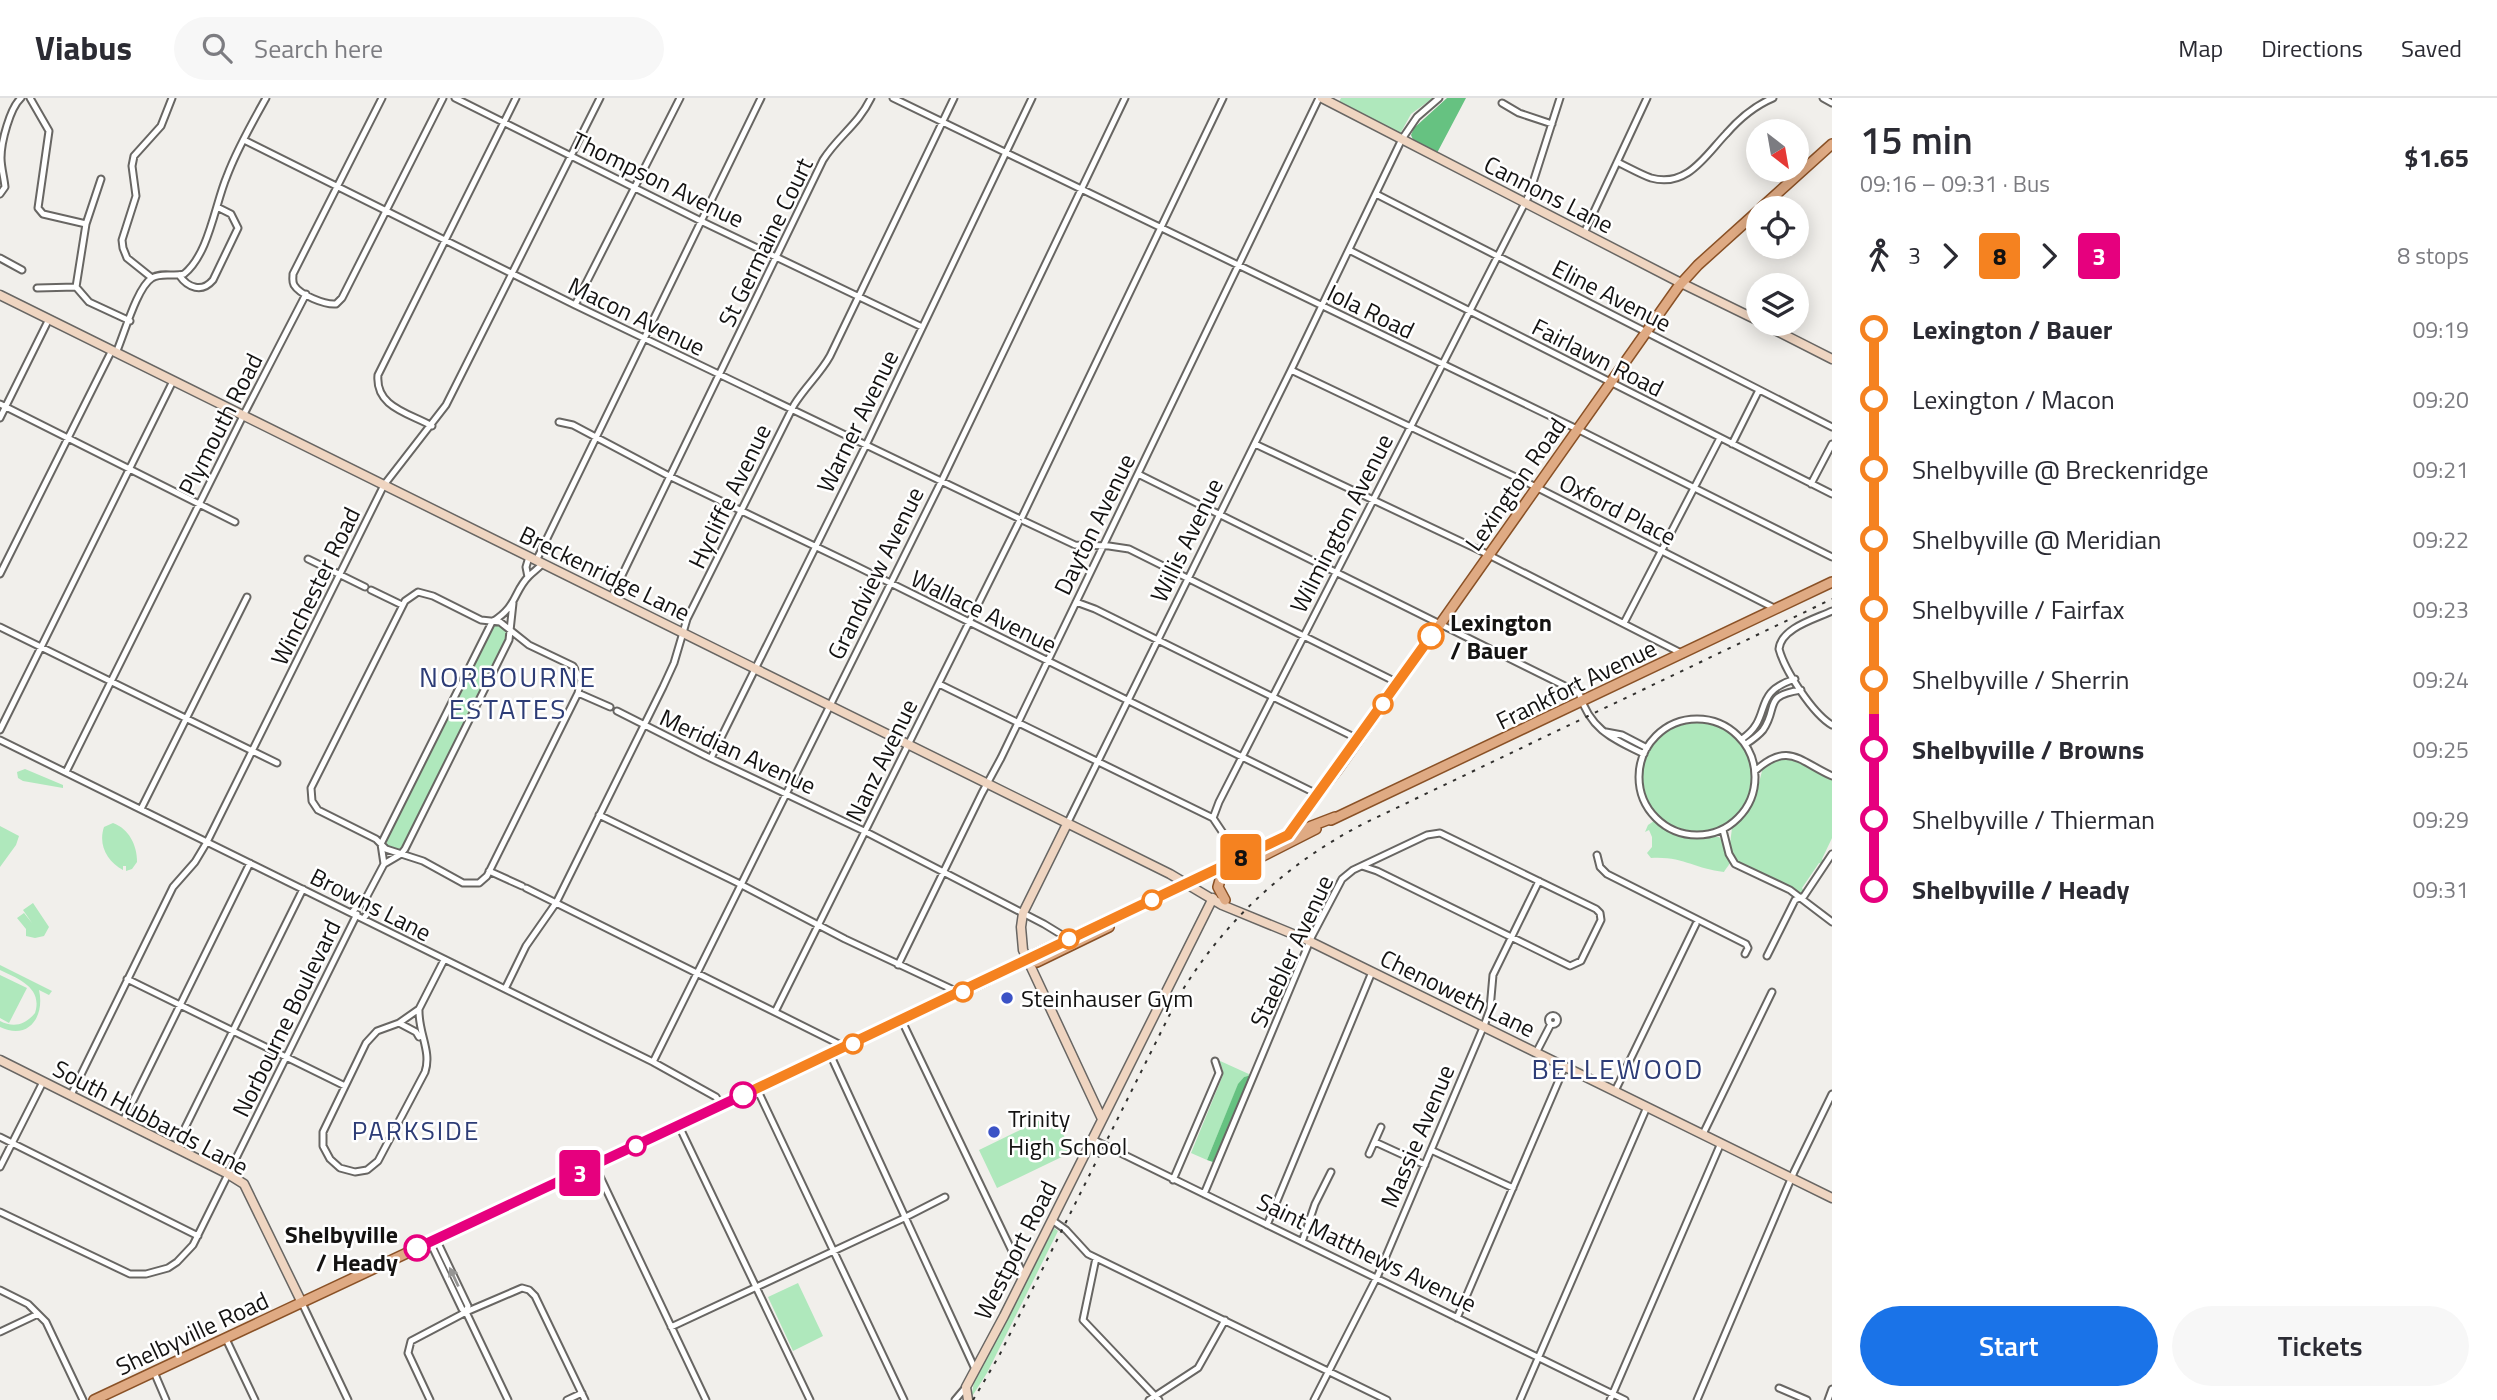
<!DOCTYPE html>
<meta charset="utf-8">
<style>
body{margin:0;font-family:"Titillium Web",sans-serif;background:#f7f7f7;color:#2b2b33;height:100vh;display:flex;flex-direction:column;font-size:26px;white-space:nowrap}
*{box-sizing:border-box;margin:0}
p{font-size:23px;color:#7c7c81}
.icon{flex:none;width:38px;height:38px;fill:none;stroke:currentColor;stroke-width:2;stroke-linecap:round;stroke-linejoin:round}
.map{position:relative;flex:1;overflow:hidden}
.sheet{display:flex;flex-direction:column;background:#fff;width:665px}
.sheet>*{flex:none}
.badge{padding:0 14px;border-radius:5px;font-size:24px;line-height:46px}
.needle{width:46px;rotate:149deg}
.tools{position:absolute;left:1746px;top:21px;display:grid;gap:14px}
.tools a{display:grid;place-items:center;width:63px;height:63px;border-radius:50%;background:#fff;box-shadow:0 4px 18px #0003;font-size:35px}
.map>.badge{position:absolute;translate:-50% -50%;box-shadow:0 0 0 4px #fff}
.legs{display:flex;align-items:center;gap:10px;height:77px;padding:0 28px;font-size:23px}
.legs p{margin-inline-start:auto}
.summary{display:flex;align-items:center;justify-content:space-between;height:119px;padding:0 28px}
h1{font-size:38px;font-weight:600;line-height:52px}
.cta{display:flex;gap:14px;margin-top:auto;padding:14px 28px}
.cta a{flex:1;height:80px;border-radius:42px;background:#1a73e8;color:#fff;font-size:28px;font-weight:600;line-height:80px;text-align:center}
.cta a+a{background:#f7f7f7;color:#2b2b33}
ul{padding:0 28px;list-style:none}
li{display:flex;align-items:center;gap:24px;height:70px;font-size:26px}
li i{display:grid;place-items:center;width:10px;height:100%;margin:0 9px;background:currentColor}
li i::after{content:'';width:18px;height:18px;margin:-9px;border:5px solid;border-radius:50%;background:#fff}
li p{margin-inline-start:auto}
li:first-child i{background:linear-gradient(#0000 50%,currentColor 0)}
li:last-child i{background:linear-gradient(currentColor 50%,#0000 0)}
header{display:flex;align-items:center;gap:42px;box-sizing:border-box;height:98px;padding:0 35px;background:#fff;border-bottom:2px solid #e1e1e2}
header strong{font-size:33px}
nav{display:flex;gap:38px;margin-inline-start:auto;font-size:24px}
.search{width:490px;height:63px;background:#f7f7f7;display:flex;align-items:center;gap:18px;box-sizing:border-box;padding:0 24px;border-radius:38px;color:#7c7c81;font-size:26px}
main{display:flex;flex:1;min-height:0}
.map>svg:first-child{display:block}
</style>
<header>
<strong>Viabus</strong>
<div class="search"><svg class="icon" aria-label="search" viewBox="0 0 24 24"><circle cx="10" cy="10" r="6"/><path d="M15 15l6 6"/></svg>Search here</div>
<nav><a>Map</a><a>Directions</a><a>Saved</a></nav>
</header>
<main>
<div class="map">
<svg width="1832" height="1302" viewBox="0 0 1832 1302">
<rect width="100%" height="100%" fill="#f1efeb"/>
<path fill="#afe8bc" d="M1341 0H1433L1411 16 1400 36 1339 4Z
M500 526 508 531 507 540 405 747 396 753 388 750 386 741 493 527Z
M1692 622C1771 624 1773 726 1703 734 1631 742 1617 636 1692 622Z
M1784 658 1795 661 1832 680V740L1822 761 1824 763 1823 766 1819 765 1802 790 1804 793 1801 795 1739 766 1732 756 1730 746 1732 730 1744 718 1755 701 1763 669 1772 662Z
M25 671 63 687V690L23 683 18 680 17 674Z
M1654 723 1673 734 1685 738 1719 739C1724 743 1730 757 1730 765 1729 767 1725 772 1724 774 1695 771 1683 758 1651 760L1647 755 1652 749V739L1649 732 1645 734 1648 727Z
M113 725C129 731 137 747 137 764L132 771 126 773V768H123V772C107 763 98 747 104 729Z
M0 728 19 738 16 747 0 769Z
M33 805 49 829 44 838 35 840 26 838V831L17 820 24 815 32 825 23 812Z
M0 867 52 893 49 897 39 892C45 918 29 943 0 929V923C14 930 25 927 35 915 43 890 19 881 0 872Z
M0 877 27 890 9 925 0 920Z
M1218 962 1251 977 1244 979 1238 987 1207 1062 1191 1055 1223 977V972Z
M1053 1016 1072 1054 997 1090 979 1052Z
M1054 1130 1058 1133 987 1275 971 1300 974 1284Z
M798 1185 823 1238 793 1253 768 1199Z"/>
<path fill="#66c281" d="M1447 0H1466L1437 55 1414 44 1411 37 1414 30Z
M1251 977 1213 1064 1207 1062 1238 986 1244 979Z"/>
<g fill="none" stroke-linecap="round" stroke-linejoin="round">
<g stroke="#686663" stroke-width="9">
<path id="street" d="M30 0 49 33 38 110 43 116 86 126
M382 0 293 176C293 181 292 183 294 187 300 197 325 207 336 206L342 200 443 0
M455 0 705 125 922 229
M893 0 1577 331 1832 459
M1823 0 1832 5
M1502 5 1519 15 1552 26
M244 42 575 207 1018 420
M1617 64C1628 69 1640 76 1651 80 1687 90 1705 58 1726 36 1739 21 1754 8 1773 0
M0 96 5 89C4 79 1 69 1 60 1 44 10 10 21 0
M1376 96 1832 329
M1584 135 1647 0
M1349 152 1832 396
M0 160 22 172
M179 177C188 190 202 195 213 182L238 130 231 116 217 109
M152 180 127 160 123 150 122 142 136 98 132 68 134 58 161 28 172 0
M76 189 86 126 101 81
M37 190 76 189 89 204 130 223
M575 207 680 0
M116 255C124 237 137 189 152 180 161 174 174 179 184 176 209 156 215 106 227 78 237 51 252 25 266 0
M1291 272 1524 383 1776 511
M0 306 235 424
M0 320 49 221
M559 324 573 327 669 378 854 467 1319 697
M432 328C409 315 375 309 378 277L516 0
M1255 346 1481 453 1683 556
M1732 346 1759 292
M1138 376 1579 595C1590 631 1611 640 1644 656
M1811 386 1832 346
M1022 419 1223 0
M1024 423 1075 447 1109 448 1129 451 1398 585
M308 461 365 489
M536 463 761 0
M0 476 112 252
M528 479 526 469 529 459
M371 492 402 507
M418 494 433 498 481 522 500 524 529 547 573 568 581 582 578 595 487 778 479 785H463L423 763 386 751 376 741 318 712 312 703 311 690 405 503Z
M611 500 823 62C838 38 858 27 871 0
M1076 504 1095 511 1358 641
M1832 513C1815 521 1781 530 1779 551 1785 573 1813 616 1832 627
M1624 525 1720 340
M0 529 277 665
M939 586 1213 720
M578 595 610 609
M617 613 706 658 866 734 1044 826 1062 837 1065 842
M1639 679a58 58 0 1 1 116 0a58 58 0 1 1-116 0Z
M0 632 173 283
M1606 634 1622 637 1647 650
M1742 641C1774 619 1750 595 1795 581
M0 642 653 964 716 999 722 1008
M1746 646C1752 642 1758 638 1763 632 1779 609 1762 598 1801 592
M711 660 868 343 1032 0
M1755 673C1788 643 1799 663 1832 678
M66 674 243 318 306 196
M141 711 247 499
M599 717 736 784 845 841 960 895
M1067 726 1291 272 1402 41 1417 19 1439 0
M1723 732 1729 756 1735 766 1790 792 1832 824
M1597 757 1600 769 1607 776 1746 846 1748 850 1745 856
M1236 762 1223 735 1213 720 1219 704 1529 97 1560 0
M384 766 381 746 492 524C518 508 513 494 529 478 534 473 538 471 542 466
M489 773 522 788
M526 790 845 949
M352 814 366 800 384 766 401 756 405 751 509 542 513 505
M364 820 367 816 366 800
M1767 858 1795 802 1804 798 1832 756
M898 867 982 695 1001 660 1319 0
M127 881 345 988
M505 891 526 848 556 805 663 589 674 565 687 521 794 307C805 289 820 276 830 258L954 0
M419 911C418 935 432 953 425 974L378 1063 367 1072 355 1074 340 1070 330 1061 323 1048V1034L366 945 377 933 399 925 419 911 444 862
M775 914 1019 424
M1548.5 922a4.5 4.5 0 1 1 9 0a4.5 4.5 0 1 1-9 0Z
M902 923 1024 1178
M399 925 416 934 419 939
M1536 955 1551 926
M830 956 975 1271
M653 964 943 380 1125 0
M757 991 904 1302
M1615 993 1696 826
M71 997 173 789 195 764 207 744 384 387 446 307 600 0
M123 1023 250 765
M679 1028 810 1302
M1703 1036 1772 894
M0 1039 198 1138
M1092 1041 1625 1302
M1375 1044 1425 1067
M175 1050 303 791
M1431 1052 1513 1090
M1369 1056 1381 1029
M595 1068 706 1302
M0 1069 43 984
M1173 1082 1219 975 1215 963
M1204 1096 1312 838 1342 781 1353 772 1427 737 1440 735 1596 811 1600 815 1601 822 1581 863 1570 868 1377 773 1362 768
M0 1114 130 1176H146L168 1170 177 1164 193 1147 357 816
M1052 1122 1066 1132 1088 1156 1387 1302
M1267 1127 1372 874
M430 1144 462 1211 466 1214 468 1208 436 1141
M1302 1144 1315 1106 1331 1074
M1096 1160 1083 1222 1159 1302
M0 1192 28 1206 46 1224 83 1302
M302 1205 348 1302
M466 1214 508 1302
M1457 1220 1565 968
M671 1229 902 1121 945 1099
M0 1234 38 1216
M226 1241 255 1302
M154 1274 166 1302
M1779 1290 1807 1302
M430 1302 408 1255 411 1243 466 1214 522 1190 529 1192 535 1198 585 1302
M567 1302 582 1295
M955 1302 966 1289
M1149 1302 1198 1270 1225 1222
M1314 1302 1378 1177 1485 925 1490 911 1493 877 1539 783
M1520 1302 1647 1009
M1610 1302 1721 1045
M1697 1302 1794 1074 1832 996
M1828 1302 1832 1291"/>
</g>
<g stroke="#686663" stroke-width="11">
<path id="secondary" d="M1322 0 1675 182 1759 223
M0 197 1170 776 1222 807 1305 841 1832 1100
M1763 226 1832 261
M1067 726 1023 815 1021 829 1023 852 1102 1021
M0 962 228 1076 244 1086 302 1205
M968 1302 966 1289 1004 1218 1213 800"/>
</g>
<g stroke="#8a5126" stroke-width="12">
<path id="primary" d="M1761 110 1832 46
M1331 722 1832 484
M1289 735 1338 671 1678 189 1698 167 1759 112
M1238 767 1253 763 1316 731
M1222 775 1218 789 1225 802
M1028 862 1037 864 1109 829
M94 1302 988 882 1028 862 1035 856 1283 739 1335 719"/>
</g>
<use href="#street" stroke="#fff" stroke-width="5"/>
<use href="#secondary" stroke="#efd5c1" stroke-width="8"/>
<use href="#primary" stroke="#dfaa83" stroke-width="9"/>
<path stroke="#32312f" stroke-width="2" stroke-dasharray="3.5 7" stroke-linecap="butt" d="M973 1302 999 1258 1179 898C1224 823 1286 766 1363 726L1832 501"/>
</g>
<defs><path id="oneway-solid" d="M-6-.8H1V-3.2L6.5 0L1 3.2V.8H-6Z" transform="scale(1.75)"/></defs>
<use fill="#959594" href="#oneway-solid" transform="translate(454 1179) rotate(-115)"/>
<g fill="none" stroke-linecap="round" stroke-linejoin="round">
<g stroke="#fff" stroke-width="16">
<path id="line-1" d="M743 997 1288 737 1431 538"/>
</g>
<g stroke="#fff" stroke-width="16">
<path id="line-2" d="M417 1150 743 997"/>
</g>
<use href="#line-1" stroke="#f58220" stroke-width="10"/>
<use href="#line-2" stroke="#e6007e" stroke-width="10"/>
</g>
<g fill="#fff" stroke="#f58220" stroke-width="3.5">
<circle cx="1431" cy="538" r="12"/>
<circle cx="1383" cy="606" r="9"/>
<circle cx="1152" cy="802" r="9"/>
<circle cx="1069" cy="841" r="9"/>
<circle cx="963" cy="894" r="9"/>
<circle cx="853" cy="946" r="9"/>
</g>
<g fill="#3c53c6" stroke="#fff" stroke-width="2.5">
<circle cx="1007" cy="900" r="7"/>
<circle cx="994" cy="1034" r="7"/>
</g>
<g fill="#fff" stroke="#e6007e" stroke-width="3.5">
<circle cx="743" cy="997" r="12"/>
<circle cx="636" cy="1048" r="9"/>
<circle cx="417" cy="1150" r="12"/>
</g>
<g text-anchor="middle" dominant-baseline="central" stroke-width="5" stroke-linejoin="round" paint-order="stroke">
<g font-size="24" fill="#141312" stroke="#fff">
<text transform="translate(658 81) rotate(26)">Thompson Avenue</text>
<text transform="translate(1549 96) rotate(27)">Cannons Lane</text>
<text transform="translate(765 144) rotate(-64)">St Germaine Court</text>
<text transform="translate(1612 197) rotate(27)">Eline Avenue</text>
<text transform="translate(1371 213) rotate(26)">Iola Road</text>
<text transform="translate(637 218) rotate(26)">Macon Avenue</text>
<text transform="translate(1598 259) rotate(27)">Fairlawn Road</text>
<text transform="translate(857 323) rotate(-64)">Warner Avenue</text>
<text transform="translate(220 326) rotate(-63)">Plymouth Road</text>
<text transform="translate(1515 386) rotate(-55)">Lexington Road</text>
<text transform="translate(729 398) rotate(-64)">Hycliffe Avenue</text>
<text transform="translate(1618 411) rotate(27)">Oxford Place</text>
<text transform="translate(1341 425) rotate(-63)">Wilmington Avenue</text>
<text transform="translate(1094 426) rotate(-64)">Dayton Avenue</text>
<text transform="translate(1186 442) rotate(-64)">Willis Avenue</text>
<text transform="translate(605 475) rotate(26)">Breckenridge Lane</text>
<text transform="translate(875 475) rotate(-64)">Grandview Avenue</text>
<text transform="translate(315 488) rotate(-64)">Winchester Road</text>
<text transform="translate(984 513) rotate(26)">Wallace Avenue</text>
<text transform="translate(1576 586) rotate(-26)">Frankfort Avenue</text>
<text transform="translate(738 653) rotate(25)">Meridian Avenue</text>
<text transform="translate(881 662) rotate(-64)">Nanz Avenue</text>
<text transform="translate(371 806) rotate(27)">Browns Lane</text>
<text transform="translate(1291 853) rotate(-65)">Staebler Avenue</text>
<text transform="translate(1458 895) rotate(26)">Chenoweth Lane</text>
<text transform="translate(286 920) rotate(-64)">Norbourne Boulevard</text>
<text transform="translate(151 1019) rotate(28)">South Hubbards Lane</text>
<text transform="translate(1417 1038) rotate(-67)">Massie Avenue</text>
<text transform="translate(1015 1152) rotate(-63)">Westport Road</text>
<text transform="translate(1367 1154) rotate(26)">Saint Matthews Avenue</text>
<text transform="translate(192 1235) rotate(-25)">Shelbyville Road</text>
</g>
<g font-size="24" font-weight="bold" fill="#141312" stroke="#fff" text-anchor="start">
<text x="1450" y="524">Lexington<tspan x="1450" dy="28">/ Bauer</tspan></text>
<text x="398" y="1136" text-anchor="end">Shelbyville<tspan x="398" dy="28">/ Heady</tspan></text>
</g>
<g font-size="24" fill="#141312" stroke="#fff" text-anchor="start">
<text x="1021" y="900">Steinhauser Gym</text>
<text x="1008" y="1020">Trinity<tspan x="1008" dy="28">High School</tspan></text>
</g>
<g font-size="26" letter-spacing="2" fill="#2d3c76" stroke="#fff">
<text x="416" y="1032">PARKSIDE</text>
</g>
<g font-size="28" letter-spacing="2" fill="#2d3c76" stroke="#fff">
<text x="508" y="578">NORBOURNE<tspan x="508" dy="32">ESTATES</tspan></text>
<text x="1618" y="970">BELLEWOOD</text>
</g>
</g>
</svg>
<div class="tools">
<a><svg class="needle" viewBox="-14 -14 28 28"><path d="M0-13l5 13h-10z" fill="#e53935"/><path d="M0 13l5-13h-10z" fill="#7c7c81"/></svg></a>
<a><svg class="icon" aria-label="locate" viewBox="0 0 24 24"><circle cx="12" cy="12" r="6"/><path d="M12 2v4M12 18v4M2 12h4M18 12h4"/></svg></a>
<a><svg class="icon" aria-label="layers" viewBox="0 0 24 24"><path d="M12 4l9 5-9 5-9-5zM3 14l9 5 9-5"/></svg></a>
</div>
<b class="badge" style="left:1241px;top:759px;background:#f58220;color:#111">8</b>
<b class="badge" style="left:580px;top:1075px;background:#e6007e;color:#fff">3</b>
</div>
<section class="sheet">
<div class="summary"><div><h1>15 min</h1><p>09:16 – 09:31 · Bus</p></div><b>$1.65</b></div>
<div class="legs"><svg class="icon" aria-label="walk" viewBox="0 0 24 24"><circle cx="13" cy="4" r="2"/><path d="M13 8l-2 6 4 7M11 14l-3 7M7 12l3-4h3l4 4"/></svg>3<svg class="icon" aria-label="forward" viewBox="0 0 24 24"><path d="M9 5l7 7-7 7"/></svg><b class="badge" style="background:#f58220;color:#111">8</b><svg class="icon" aria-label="forward" viewBox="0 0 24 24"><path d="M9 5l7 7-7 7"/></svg><b class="badge" style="background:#e6007e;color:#fff">3</b><p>8 stops</p></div>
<ul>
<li><i style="color:#f58220"></i><b>Lexington / Bauer</b><p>09:19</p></li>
<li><i style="color:#f58220"></i><span>Lexington / Macon</span><p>09:20</p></li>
<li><i style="color:#f58220"></i><span>Shelbyville @ Breckenridge</span><p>09:21</p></li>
<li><i style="color:#f58220"></i><span>Shelbyville @ Meridian</span><p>09:22</p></li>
<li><i style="color:#f58220"></i><span>Shelbyville / Fairfax</span><p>09:23</p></li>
<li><i style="color:#f58220"></i><span>Shelbyville / Sherrin</span><p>09:24</p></li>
<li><i style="color:#e6007e"></i><b>Shelbyville / Browns</b><p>09:25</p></li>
<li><i style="color:#e6007e"></i><span>Shelbyville / Thierman</span><p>09:29</p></li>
<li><i style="color:#e6007e"></i><b>Shelbyville / Heady</b><p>09:31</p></li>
</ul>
<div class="cta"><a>Start</a><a>Tickets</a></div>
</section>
</main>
